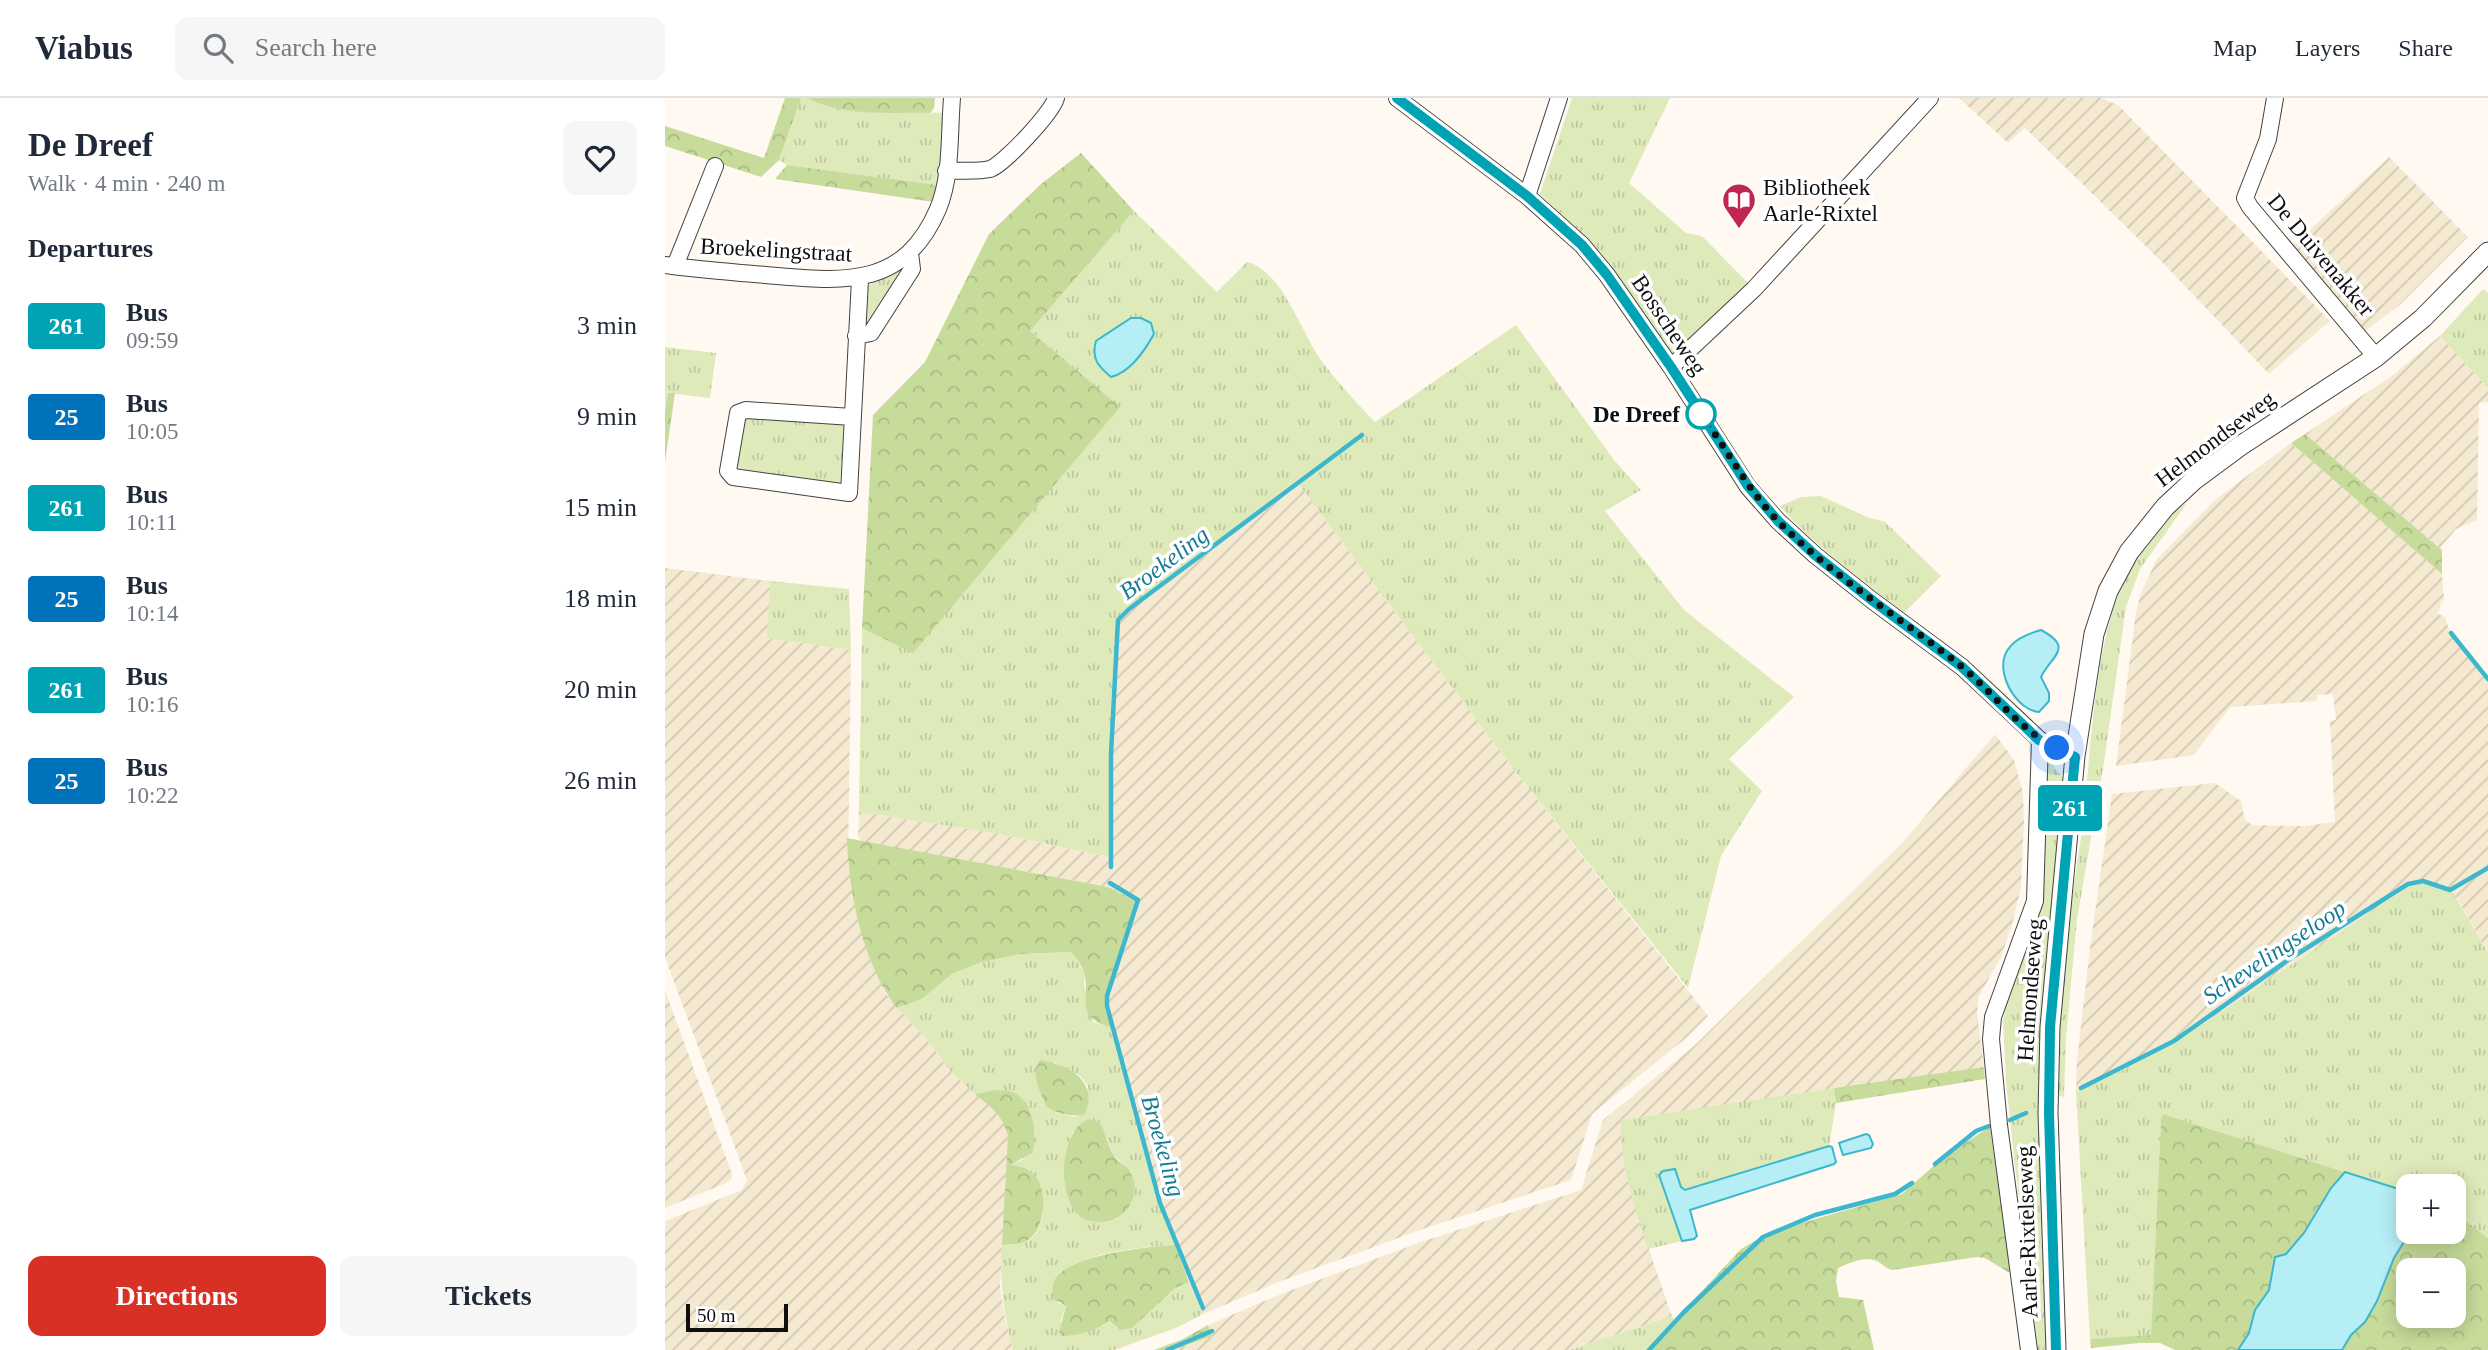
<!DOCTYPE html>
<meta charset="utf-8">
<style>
body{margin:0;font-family:"Times New Roman",serif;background:#f6f6f7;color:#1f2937;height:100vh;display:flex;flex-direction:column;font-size:26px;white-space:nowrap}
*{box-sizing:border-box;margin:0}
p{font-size:23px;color:#747a83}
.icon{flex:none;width:38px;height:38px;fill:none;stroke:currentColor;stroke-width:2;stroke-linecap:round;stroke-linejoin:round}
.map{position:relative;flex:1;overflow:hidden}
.side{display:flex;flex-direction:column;background:#fff;width:665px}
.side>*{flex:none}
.badge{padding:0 14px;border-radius:5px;font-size:24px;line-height:46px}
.controls{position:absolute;left:1731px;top:1076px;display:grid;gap:14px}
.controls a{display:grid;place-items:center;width:70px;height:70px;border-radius:14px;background:#fff;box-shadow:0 4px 18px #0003;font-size:35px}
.scale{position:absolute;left:21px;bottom:18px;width:102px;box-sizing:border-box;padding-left:7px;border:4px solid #0f0f0f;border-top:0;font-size:19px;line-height:24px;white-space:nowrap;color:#0f0f0f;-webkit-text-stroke:5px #fff;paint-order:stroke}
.you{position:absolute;width:35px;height:35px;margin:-18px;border:5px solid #fff;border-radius:50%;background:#1a73e8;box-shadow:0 0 0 10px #1a73e833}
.map>.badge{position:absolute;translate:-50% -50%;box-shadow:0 0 0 4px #fff}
h2{padding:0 28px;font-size:26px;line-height:63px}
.round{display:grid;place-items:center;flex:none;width:74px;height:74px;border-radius:14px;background:#f6f6f7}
.head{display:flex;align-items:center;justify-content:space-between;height:119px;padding:0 28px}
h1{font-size:33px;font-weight:700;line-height:52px}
.action{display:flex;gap:14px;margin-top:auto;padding:14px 28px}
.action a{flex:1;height:80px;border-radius:14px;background:#d93025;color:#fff;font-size:28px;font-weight:700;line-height:80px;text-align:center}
.action a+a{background:#f6f6f7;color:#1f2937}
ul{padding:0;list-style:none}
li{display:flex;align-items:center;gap:21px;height:91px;padding:0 28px}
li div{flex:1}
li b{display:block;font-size:26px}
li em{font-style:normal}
li .badge{min-width:77px;font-weight:700;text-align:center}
header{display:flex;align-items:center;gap:42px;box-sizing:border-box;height:98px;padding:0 35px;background:#fff;border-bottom:2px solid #e0e1e3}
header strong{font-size:33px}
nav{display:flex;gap:38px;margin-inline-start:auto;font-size:24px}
.search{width:490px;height:63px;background:#f6f6f7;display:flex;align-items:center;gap:18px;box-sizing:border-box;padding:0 24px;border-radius:14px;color:#747a83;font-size:26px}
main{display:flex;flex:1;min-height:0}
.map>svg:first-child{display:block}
</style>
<header>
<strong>Viabus</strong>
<div class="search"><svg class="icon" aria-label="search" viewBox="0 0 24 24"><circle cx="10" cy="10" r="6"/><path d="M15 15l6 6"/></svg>Search here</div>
<nav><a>Map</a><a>Layers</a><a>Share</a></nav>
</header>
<main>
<section class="side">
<div class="head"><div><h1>De Dreef</h1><p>Walk · 4 min · 240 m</p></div><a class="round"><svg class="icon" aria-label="heart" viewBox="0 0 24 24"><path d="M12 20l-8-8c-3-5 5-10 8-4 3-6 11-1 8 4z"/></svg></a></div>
<h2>Departures</h2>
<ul>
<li><span class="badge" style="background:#00a3b4;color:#fff">261</span><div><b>Bus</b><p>09:59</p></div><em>3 min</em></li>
<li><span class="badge" style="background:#0072bc;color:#fff">25</span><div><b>Bus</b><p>10:05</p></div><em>9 min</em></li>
<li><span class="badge" style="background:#00a3b4;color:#fff">261</span><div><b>Bus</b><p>10:11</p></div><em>15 min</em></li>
<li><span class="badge" style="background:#0072bc;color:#fff">25</span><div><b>Bus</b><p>10:14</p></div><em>18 min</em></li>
<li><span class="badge" style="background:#00a3b4;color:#fff">261</span><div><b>Bus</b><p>10:16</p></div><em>20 min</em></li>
<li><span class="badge" style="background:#0072bc;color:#fff">25</span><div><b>Bus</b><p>10:22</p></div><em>26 min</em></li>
</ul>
<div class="action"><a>Directions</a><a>Tickets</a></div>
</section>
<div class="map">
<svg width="1823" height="1252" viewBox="0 0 1823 1252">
<defs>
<pattern id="farmland-furrows" width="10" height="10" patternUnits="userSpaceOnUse" patternTransform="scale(1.75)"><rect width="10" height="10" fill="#f5ead1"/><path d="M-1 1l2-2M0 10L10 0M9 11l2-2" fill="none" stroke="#d1c8b2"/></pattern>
<pattern id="grass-tufts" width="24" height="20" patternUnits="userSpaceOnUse" patternTransform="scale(1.75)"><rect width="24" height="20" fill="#dfeabb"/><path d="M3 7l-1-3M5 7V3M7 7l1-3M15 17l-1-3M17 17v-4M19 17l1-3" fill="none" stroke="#bec8a0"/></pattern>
<pattern id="forest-crowns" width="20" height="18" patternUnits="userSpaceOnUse" patternTransform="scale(1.75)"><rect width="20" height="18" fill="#c7db9a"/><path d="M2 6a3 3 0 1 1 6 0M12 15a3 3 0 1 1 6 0" fill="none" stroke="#aabb84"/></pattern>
</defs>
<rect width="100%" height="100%" fill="#fff9f2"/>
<path fill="url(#farmland-furrows)" d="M1294 0H1436L1453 7 1665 223 1604 276 1496 163 1360 30 1343 45Z
M1724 59 1803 139 1735 207 1699 234 1626 149Z
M1775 238 1823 290V304L1814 305 1812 422 1791 431 1775 450 1640 336 1728 277Z
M1626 345 1777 476 1779 503H1777L1773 516 1780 519 1785 535 1823 582V855L1788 793 1783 794 1755 784 1749 786 1524 935 1462 970 1411 993 1412 961 1426 842 1447 696 1550 685 1576 703 1580 722 1587 727 1639 728 1670 724 1665 623 1671 622 1668 596 1652 597V603L1565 609 1529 657 1451 668 1471 514 1476 495 1492 461 1550 402Z
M632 384 847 669 1043 918 1021 940 927 1016 906 1082 755 1132 611 1185 538 1216 524 1184 493 1096 440 910V901L472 803 443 789 196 743 193 738 194 714 329 735 445 759V654L452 521Z
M0 470 105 483 103 540 186 552 183 767 192 818 220 895 260 939 286 974 332 1013 338 1021 343 1038V1059L335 1188 340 1220 348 1252H0V1123L77 1092 82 1082 0 859Z
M1330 636 1349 662 1358 695 1359 723 1356 789 1347 827 1336 859 1314 898 1312 915 1319 969 956 1022 974 1123 1007 1218 905 1252H507L547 1238 543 1227 616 1196 759 1143 916 1092 938 1022 1029 948 1239 743Z
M0 892 67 1076V1081L61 1085 0 1110Z"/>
<path fill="url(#grass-tufts)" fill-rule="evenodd" d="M136 0H142L178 12 281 15 273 87 122 67 114 62Z
M907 0H1005L964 85 1021 135 1037 138 1083 185 1009 262 952 180 919 138 875 96Z
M469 113 552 194 582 164C617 172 636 234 656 262 672 284 691 304 710 324L851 227 949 362 976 392 940 413 1019 512 1129 599 1064 661 1097 693 1056 758 1023 890 847 669 632 384 452 521 445 654V759L329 735 194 714 197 530 248 554 454 309 365 233ZM466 220 428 258 431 243Z
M250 161 252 176 211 243 199 242 202 188 234 172Z
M1818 191 1823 195V290L1775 238Z
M0 249 51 255 45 300 4 295 0 314Z
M84 319 176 324 180 329 175 385 169 387 75 371 72 368 77 324Z
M1156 398 1202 419 1220 424 1276 478 1239 515C1197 481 1151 450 1115 408L1136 399Z
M1522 405 1475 471 1461 509 1439 664 1412 821 1401 940 1399 999 1392 997C1394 944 1395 891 1402 838 1406 799 1414 761 1418 722 1426 651 1429 563 1453 497 1465 463 1491 424 1522 405Z
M105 483 184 491 186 552 102 540Z
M1380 665H1386L1399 681 1387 1252H1373L1349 1059 1341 983 1338 923 1343 894 1362 852 1369 821Z
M1755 784 1783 794 1787 793 1823 855V1140L1789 1114 1788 1088H1743V1094L1498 1016 1496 1022 1486 1238 1425 1241 1411 993 1462 970 1524 935 1748 786Z
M407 854 420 876 419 886 428 924 446 930 471 1021 510 1147C478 1148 421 1155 395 1174L393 1205 401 1208 395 1224 438 1228 445 1223 452 1230 491 1206 510 1190 524 1184 538 1216 511 1230 449 1252H348C339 1217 334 1184 337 1147 345 1146 356 1147 364 1142 385 1128 380 1088 364 1072L343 1067 357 1062 370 1034 330 992 310 996 286 974 260 939 232 910 257 901 287 876 317 864 356 856ZM389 964 415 978 423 988 419 1016 408 1019 392 1015ZM435 1025 448 1056 462 1070 467 1104 451 1121 404 1100C399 1076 398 1056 408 1033Z
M1169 990 1171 1005 1164 1048 1020 1092 994 1077 1017 1143 983 1151C969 1109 955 1067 956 1022Z
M1007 1218 1009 1223 982 1252H905Z"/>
<path fill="url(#forest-crowns)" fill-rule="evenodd" d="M120 0H136L114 62 96 79 0 48V28L99 60Z
M142 0H270L269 10 265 15C223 14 180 19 142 0Z
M416 55 469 113 365 233 455 309 248 555 197 530 208 317 260 264 324 136 376 86Z
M122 67 273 87 269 104 110 81Z
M3 295H10L0 364V314Z
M1640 336 1777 452V476L1626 345Z
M182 740 443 789 472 803 440 901V910L446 930C411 918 424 907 420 878 419 870 411 860 406 854L356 856 317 864 287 876 257 901 232 910C198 867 183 793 182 740Z
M375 962C403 966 436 984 419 1017 405 1019 394 1016 382 1009 375 994 365 977 375 962Z
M1319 969 1320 981 1171 1005 1169 990Z
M330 992C335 993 342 992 347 994 368 1001 373 1037 367 1055L345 1067C351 1068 360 1069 365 1073 384 1086 382 1130 363 1142 356 1147 345 1146 337 1147L343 1038C336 1015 328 1011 310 996Z
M1498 1016 1680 1074 1666 1090 1639 1135 1621 1156 1610 1159 1604 1192 1590 1212 1584 1235 1573 1252H1510L1495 1245H1474L1426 1250 1425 1241 1486 1237 1496 1022Z
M424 1021 435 1025C441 1035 443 1050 450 1059 454 1065 462 1067 465 1074 475 1092 467 1115 447 1122 438 1125 424 1125 416 1119 391 1101 394 1031 424 1021Z
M1325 1029 1346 1173 1343 1174 1320 1160 1312 1159 1227 1172C1220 1170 1218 1166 1212 1163 1200 1158 1184 1165 1173 1170L1171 1183 1174 1199 1198 1202 1209 1252H982L1076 1151 1105 1134 1237 1096 1282 1056Z
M1789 1114 1823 1140V1252H1677L1686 1237 1700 1224 1712 1203 1729 1160 1745 1134H1788ZM1743 1172H1788V1218H1743Z
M510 1147 524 1184 510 1190 467 1230 455 1232 445 1223C429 1233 416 1237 397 1238L394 1234 401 1208 388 1200C387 1190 387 1183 395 1175 413 1157 484 1148 510 1147Z
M543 1227 547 1238 507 1252H489L516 1242Z"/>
<path fill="#b6eef6" stroke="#3db7ce" stroke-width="2" d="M466 220H476L486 225 489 236C480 252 466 274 446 279 433 268 426 261 431 243Z
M1376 532C1410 550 1386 558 1376 579L1384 595V603L1374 614C1352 612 1332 578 1340 557 1346 542 1362 536 1376 532Z
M1201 1036 1204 1037 1208 1046 1206 1050 1178 1057 1174 1045Z
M1164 1048 1167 1049 1171 1064 1169 1066 1025 1112 1032 1138 1029 1141 1017 1143 994 1077 998 1073 1010 1071 1016 1089 1020 1092Z
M1680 1074 1743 1094V1134H1745L1729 1160 1712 1203 1700 1224 1686 1237 1677 1252H1573L1584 1235 1590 1212 1604 1192 1610 1159 1621 1156 1639 1135 1666 1090Z"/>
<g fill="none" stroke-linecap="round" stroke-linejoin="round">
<path stroke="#3db7ce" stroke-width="4.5" d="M1786 535 1823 581
M446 769V656L453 522 464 511 697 337
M445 785 473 802 442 898V908L495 1105 538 1210
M1416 990 1509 943 1626 860 1743 786 1758 783 1785 792 1823 770
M1345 1022 1361 1015
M1270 1066 1311 1033 1324 1028
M502 1252 547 1233
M984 1252 1019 1214 1098 1139 1150 1117 1230 1096 1247 1085"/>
<g stroke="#424242" stroke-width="18">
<path id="minor" d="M732 0 862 98 917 147 942 177 1006 269 1083 389 1113 423 1150 457 1208 503 1297 569 1375 642 1410 658
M1610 0 1603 41 1580 100 1585 109 1711 259
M281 73C294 72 312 74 325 71 338 67 387 15 391 0
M862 98 894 0
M0 167C33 172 67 174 101 177 175 183 238 193 273 111 287 78 284 35 287 0
M10 168 50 68
M191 238 206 235 247 171 245 155
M1006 269 1089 191 1265 0
M187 319 81 312 73 315 63 373 68 379 184 395 195 181
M1364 1252 1334 1027 1326 941 1328 919 1370 803 1375 642"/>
</g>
<g stroke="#424242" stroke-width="21">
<path id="tertiary" d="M1391 1252 1383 1015 1385 929 1410 658 1429 536 1443 493 1464 454 1500 409 1529 382 1575 348 1711 259 1758 220 1823 154"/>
</g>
<use href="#minor" stroke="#fff" stroke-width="16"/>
<use href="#tertiary" stroke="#fff" stroke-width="19"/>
</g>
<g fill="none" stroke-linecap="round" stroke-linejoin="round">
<g stroke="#fff" stroke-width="16">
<path id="line" d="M732 0 862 98 917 147 942 177 1006 269 1083 388 1113 423 1150 457 1208 503 1297 569 1374 642 1410 659 1385 929 1384 1015 1391 1252"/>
</g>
<use href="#line" stroke="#00a3b4" stroke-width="10"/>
<path stroke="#0f0f0f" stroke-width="7" stroke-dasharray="0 12.6" d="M1036 316C1062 351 1082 391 1113 423 1168 479 1236 520 1296 568 1329 595 1354 632 1392 650"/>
</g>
<defs>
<g id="library-pin" transform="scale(1.75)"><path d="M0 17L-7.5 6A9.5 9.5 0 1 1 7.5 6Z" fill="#c12653" stroke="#fff"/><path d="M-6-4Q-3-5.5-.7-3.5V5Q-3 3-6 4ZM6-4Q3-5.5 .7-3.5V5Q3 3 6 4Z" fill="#fff"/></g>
</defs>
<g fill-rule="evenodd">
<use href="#library-pin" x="1074" y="102"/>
</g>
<circle fill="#fff" stroke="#00a3b4" stroke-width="3.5" cx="1036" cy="316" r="14"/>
<g text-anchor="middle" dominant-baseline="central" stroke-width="7" stroke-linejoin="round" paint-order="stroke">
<g font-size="23" fill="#0f0f0f" stroke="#fff" text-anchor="start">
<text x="1098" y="89">Bibliotheek<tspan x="1098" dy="26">Aarle-Rixtel</tspan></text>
</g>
<g font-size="23" fill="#0f0f0f" stroke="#fff">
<text transform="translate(111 152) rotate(3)">Broekelingstraat</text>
<text transform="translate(1656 157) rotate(50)">De Duivenakker</text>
<text transform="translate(1004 227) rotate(56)">Bosscheweg</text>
<text transform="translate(1550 341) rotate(-37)">Helmondseweg</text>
<text transform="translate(1365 892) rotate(-86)">Helmondseweg</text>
<text transform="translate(1362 1134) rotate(-92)">Aarle-Rixtelseweg</text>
</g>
<g font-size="23" font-weight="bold" fill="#0f0f0f" stroke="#fff" text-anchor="end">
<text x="1015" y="316">De Dreef</text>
</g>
<g font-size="24" font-style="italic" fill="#167c94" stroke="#fff">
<text transform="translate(499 465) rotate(-37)">Broekeling</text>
<text transform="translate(1609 854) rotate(-34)">Schevelingseloop</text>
<text transform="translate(498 1048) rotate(74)">Broekeling</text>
</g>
</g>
</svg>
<div class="controls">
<a>+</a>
<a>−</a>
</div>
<div class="scale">50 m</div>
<div class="you" style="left:1392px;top:650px"></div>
<b class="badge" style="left:1405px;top:710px;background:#00a3b4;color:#fff">261</b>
</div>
</main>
